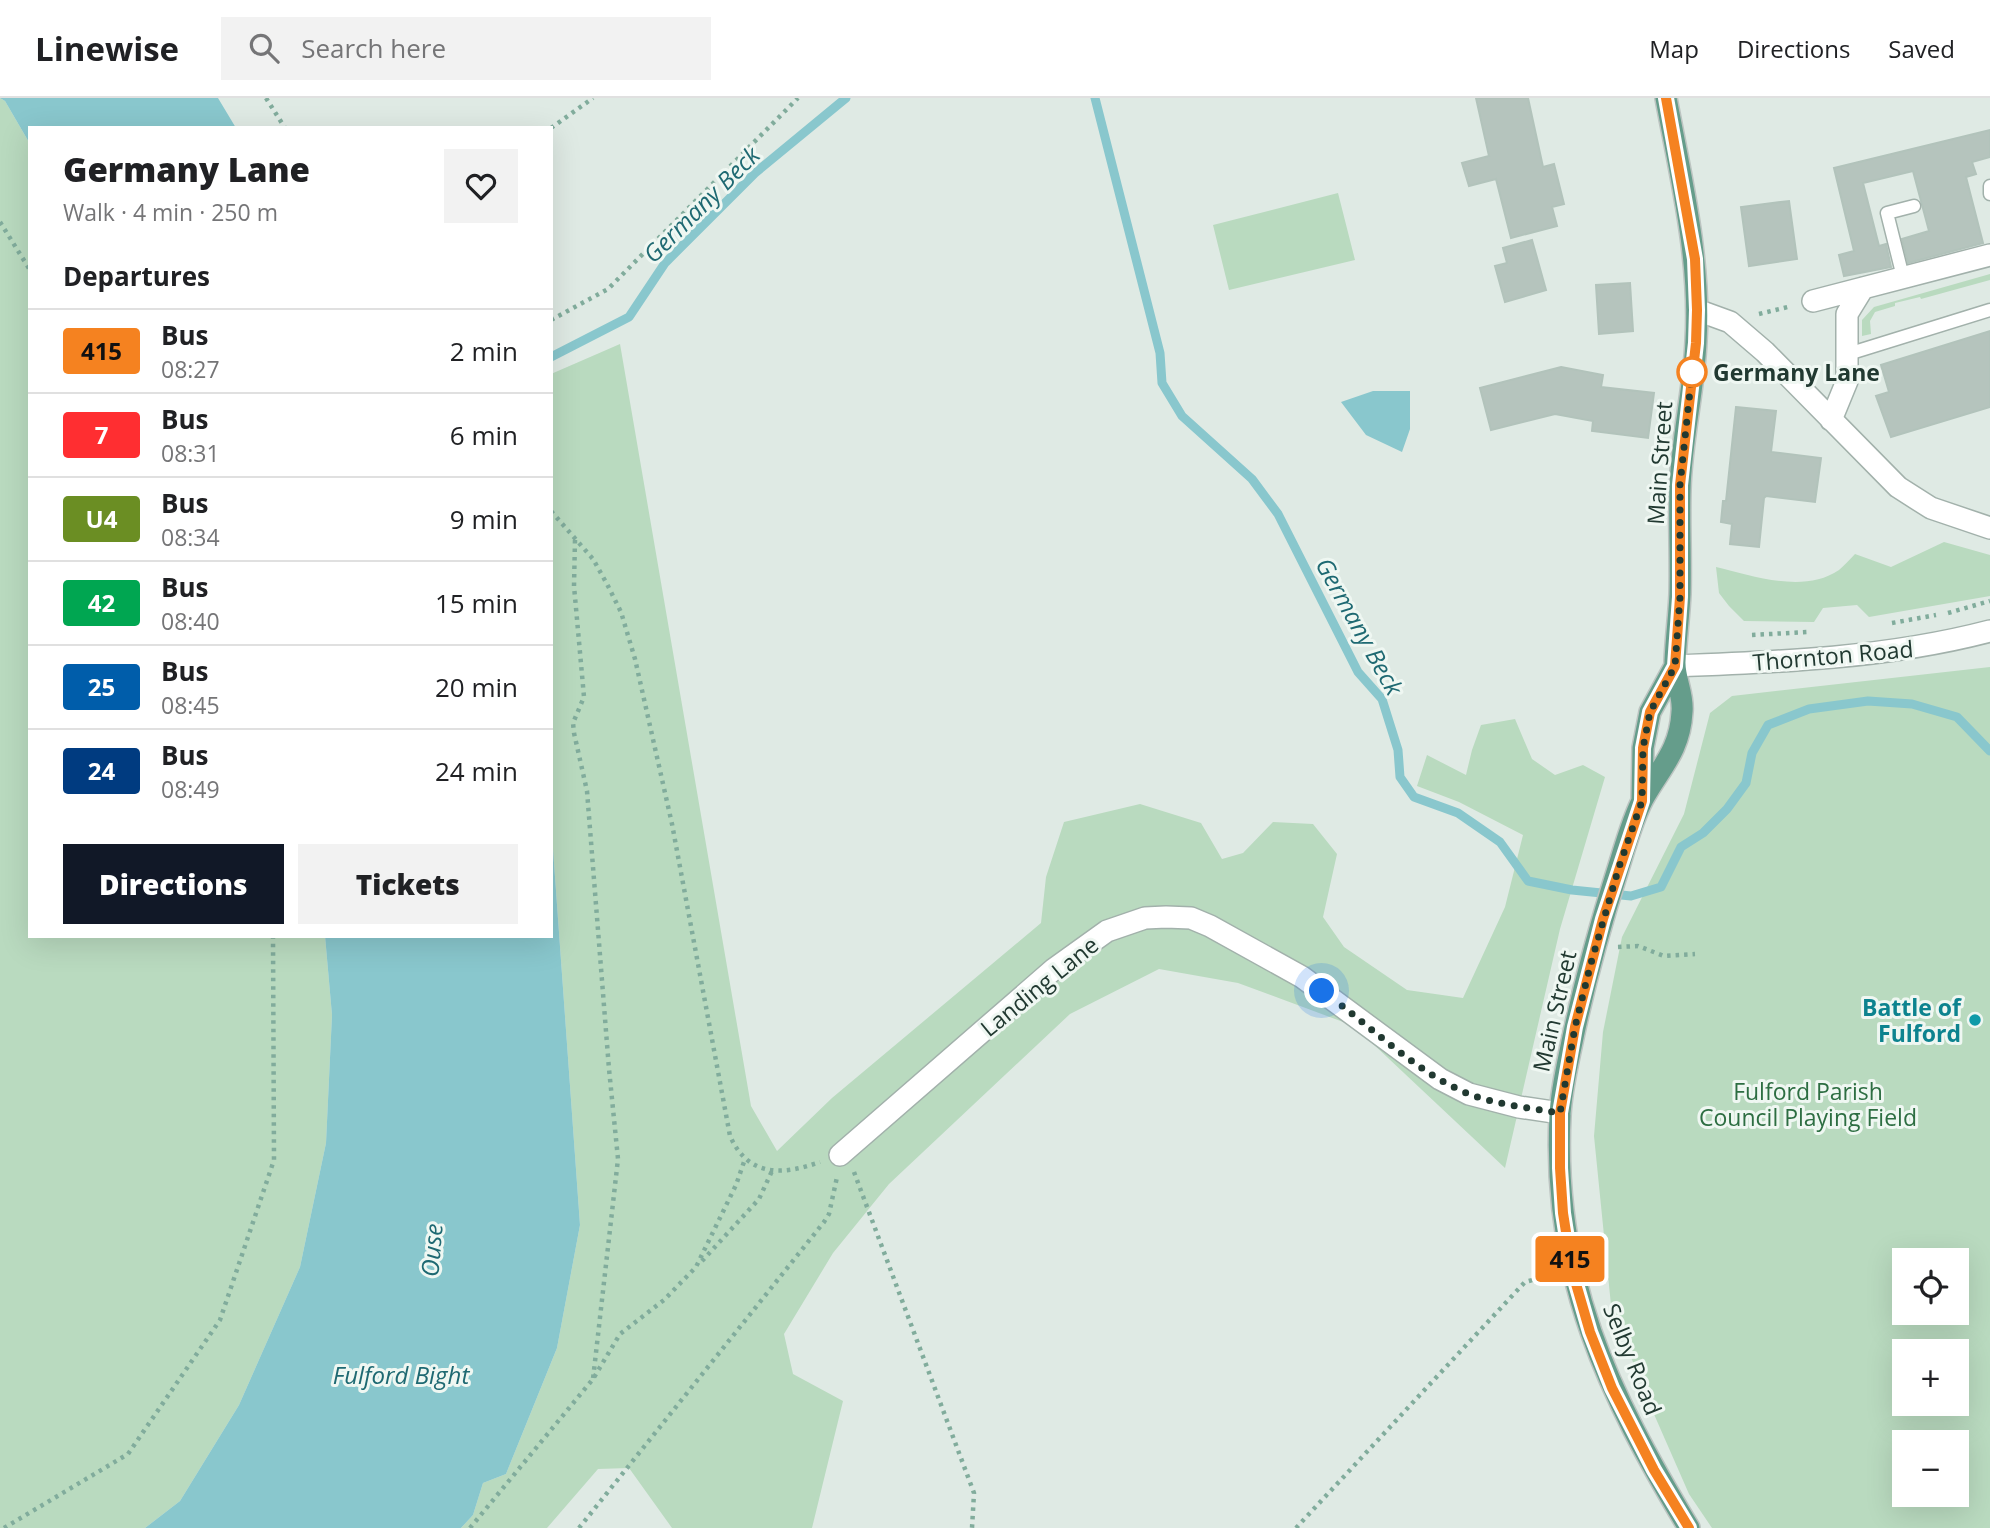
<!DOCTYPE html>
<meta charset="utf-8">
<style>
body{margin:0;font-family:"Open Sans",sans-serif;background:#f2f2f2;color:#202124;height:100vh;display:flex;flex-direction:column;font-size:26px;white-space:nowrap}
*{box-sizing:border-box;margin:0}
p{font-size:23px;color:#757577}
.icon{flex:none;width:38px;height:38px;fill:none;stroke:currentColor;stroke-width:2;stroke-linecap:round;stroke-linejoin:round}
.map{position:relative;flex:1;overflow:hidden}
.details{position:absolute;left:28px;top:28px;width:525px;height:812px;display:flex;flex-direction:column;background:#fff;border-radius:0px;box-shadow:0 7px 28px #0002}
.details>*{flex:none}
.badge{padding:0 14px;border-radius:5px;font-size:24px;line-height:46px}
.tools{position:absolute;left:1892px;top:1150px;display:grid;gap:14px}
.tools a{display:grid;place-items:center;width:77px;height:77px;border-radius:0px;background:#fff;box-shadow:0 7px 28px #0002;font-size:35px}
.you{position:absolute;width:35px;height:35px;margin:-18px;border:5px solid #fff;border-radius:50%;background:#1a73e8;box-shadow:0 0 0 10px #1a73e833}
.map>.badge{position:absolute;translate:-50% -50%;box-shadow:0 0 0 4px #fff}
h2{padding:0 35px;font-size:26px;line-height:63px}
.round{display:grid;place-items:center;flex:none;width:74px;height:74px;border-radius:0px;background:#f2f2f2}
.overview{display:flex;align-items:center;justify-content:space-between;height:119px;padding:0 35px}
h1{font-size:33px;font-weight:800;line-height:52px}
.action{display:flex;gap:14px;margin-top:auto;padding:14px 35px}
.action a{flex:1;height:80px;border-radius:0px;background:#111827;color:#fff;font-size:28px;font-weight:800;line-height:80px;text-align:center}
.action a+a{background:#f2f2f2;color:#202124}
ul{padding:0;list-style:none}
li{display:flex;align-items:center;gap:21px;height:84px;padding:0 35px;border-top:2px solid #e0e0e0}
li div{flex:1}
li b{display:block;font-size:26px}
li em{font-style:normal}
li .badge{min-width:77px;font-weight:700;text-align:center}
header{display:flex;align-items:center;gap:42px;box-sizing:border-box;height:98px;padding:0 35px;background:#fff;border-bottom:2px solid #e0e0e0}
header strong{font-size:33px}
nav{display:flex;gap:38px;margin-inline-start:auto;font-size:24px}
.search{width:490px;height:63px;background:#f2f2f2;display:flex;align-items:center;gap:18px;box-sizing:border-box;padding:0 24px;border-radius:0px;color:#757577;font-size:26px}
.map>svg:first-child{display:block}
</style>
<header>
<strong>Linewise</strong>
<div class="search"><svg class="icon" aria-label="search" viewBox="0 0 24 24"><circle cx="10" cy="10" r="6"/><path d="M15 15l6 6"/></svg>Search here</div>
<nav><a>Map</a><a>Directions</a><a>Saved</a></nav>
</header>
<div class="map">
<svg width="1990" height="1430" viewBox="0 0 1990 1430">
<rect width="100%" height="100%" fill="#dfeae4"/>
<path fill="#b9dabf" fill-rule="evenodd" d="M0 0 5 3 30 46V838H325L332 917 326 1045 300 1169 239 1307 180 1403 145 1430H0Z
M1338 95 1355 162 1229 192 1213 127Z
M1990 176V182L1921 201 1920 199 1895 205V208L1875 214 1870 223 1871 236 1862 238V222L1874 209Z
M620 246 751 1008 777 1053 832 1000 1041 825 1046 779 1064 724 1140 706 1201 725 1222 761 1243 755 1273 724 1313 726 1337 756 1323 819 1344 849 1407 892 1463 900 1505 809 1523 737 1459 704 1417 688 1427 657 1466 677 1472 652 1481 627 1515 621 1532 661 1555 677 1583 667 1605 679 1560 831 1505 1070 1354 928 1238 885 1159 871 1070 916 889 1086 833 1155 784 1236 793 1276 843 1303 812 1430H672L629 1370 598 1371 547 1430H461L473 1417 483 1385 506 1376 557 1250 580 1127 551 723V276Z
M1944 444 1990 457V498L1869 519 1857 507 1823 510 1814 524 1744 523 1729 508 1719 495 1716 469C1753 478 1804 496 1839 472 1845 467 1850 461 1855 456L1891 469Z
M1990 569V1430H1712L1689 1396 1646 1298 1611 1207 1594 1038 1603 934 1622 839 1684 716 1710 615 1732 598ZM1904 1162H1956V1214H1904ZM1904 1253H1956V1306H1904ZM1904 1344H1956V1396H1904Z"/>
<path fill="#89c7cd" d="M0 0H218L236 30H30V46L5 3Z
M1373 293H1410V331L1402 354 1366 337 1341 304Z
M551 723 580 1127 557 1250 506 1376 483 1385 473 1417 461 1430H145L180 1403 239 1307 300 1169 326 1045 332 917 325 838H551Z"/>
<g fill="none" stroke-linecap="round" stroke-linejoin="round">
<path stroke="#89c7cd" stroke-width="9" d="M1095 0 1160 255 1162 285 1182 318 1252 381 1278 416 1358 574 1382 601 1398 652 1400 679 1414 699 1458 715 1500 744 1528 783 1572 792 1631 798 1661 789 1681 749 1703 735 1727 711 1746 685 1752 655 1768 627 1809 611 1868 603 1912 606 1957 619 1990 653
M551 259 629 219 665 165 755 75 846 0"/>
</g>
<path fill="#b5c4bd" stroke="#b2c3bb" stroke-width="2" d="M1476 0H1528L1543 69 1554 66 1564 106 1552 109 1557 128 1511 140 1496 81 1469 88 1462 65 1489 58Z
M1990 32V59L1972 64 1976 76 1966 79 1983 145 1908 165 1902 141 1929 133 1913 73 1863 85 1879 148 1886 146 1891 169 1844 178 1839 157 1854 153 1834 70Z
M1789 103 1797 161 1749 168 1741 109Z
M1532 142 1546 192 1505 204 1495 168 1507 165 1503 150Z
M1630 185 1633 233 1599 236 1596 187Z
M1990 233V309L1891 339 1876 298 1889 294 1881 267Z
M1561 269 1603 277 1601 289 1654 295 1648 340 1592 333 1593 323 1555 316 1491 332 1480 290Z
M1736 309 1776 313 1771 354 1821 360 1815 404 1766 398 1764 400 1759 449 1730 446 1732 426 1721 424 1723 403H1726Z"/>
<g fill="none" stroke-linecap="round" stroke-linejoin="round">
<g stroke="#a2b1ab" stroke-width="15">
<path id="service" d="M1990 88V96
M1903 179 1887 115 1914 108
M1848 256 1990 212"/>
</g>
<g stroke="#a2b1ab" stroke-width="24">
<path id="minor" d="M1813 203 1990 157
M1697 212 1730 224 1765 254 1898 389 1931 410 1990 430
M1831 322 1847 283V216L1863 190
M1675 568C1781 564 1887 560 1990 533
M840 1057 1054 871 1107 833 1145 820 1166 819 1191 820 1210 828 1302 879 1440 981 1469 996 1519 1009 1560 1015"/>
</g>
<g stroke="#bcc4c1" stroke-width="24">
<path id="primary" d="M1666 0C1681 80 1701 162 1696 243 1694 293 1681 342 1680 392 1679 426 1681 461 1680 496 1679 518 1676 540 1675 563 1674 580 1684 597 1682 614 1680 653 1660 670 1643 701 1632 722 1625 749 1618 771 1600 828 1584 886 1572 944 1567 968 1561 993 1560 1018 1552 1180 1608 1295 1689 1430
M1642 702 1643 650 1650 614 1675 568"/>
</g>
<path stroke="#81ac9c" stroke-width="4.5" stroke-dasharray="3.5 5" stroke-linecap="butt" d="M266 0 285 30
M551 30 593 0
M0 124 30 172
M1759 216 1792 208
M551 222 608 191 798 0
M551 413 593 461 607 486 621 514 635 561 672 726 730 1038C749 1080 783 1077 820 1064
M575 442 574 488 584 599 573 625 574 635 587 693 609 971 618 1061 593 1281
M1948 515 1990 503
M1892 525 1936 517
M1752 537 1807 534
M1618 849 1638 848 1664 858 1695 856
M854 1074 974 1395 972 1430
M702 1163 759 1101 772 1073
M4 1430 128 1356 220 1222 274 1062 273 838
M470 1430 593 1281 620 1236 664 1202 696 1169 736 1087 745 1061
M579 1430 824 1124 829 1116 837 1079
M1296 1430 1525 1184 1551 1177"/>
<use href="#service" stroke="#fff" stroke-width="12"/>
<use href="#minor" stroke="#fff" stroke-width="21"/>
<use href="#primary" stroke="#659d8b" stroke-width="21"/>
</g>
<g fill="none" stroke-linecap="round" stroke-linejoin="round">
<g stroke="#fff" stroke-width="16">
<path id="line" d="M1666 0 1695 161 1697 212 1696 245 1680 387V499L1675 568 1650 614 1643 650 1642 703 1603 821 1575 929 1560 1015V1070L1563 1115 1572 1172 1590 1234 1612 1290 1654 1372 1689 1430"/>
</g>
<use href="#line" stroke="#f58220" stroke-width="10"/>
<path stroke="#213931" stroke-width="7" stroke-dasharray="0 12.6" d="M1322 893C1369 926 1416 975 1469 996 1498 1007 1530 1010 1560 1015L1575 929 1591 865 1619 769 1642 703 1643 650 1650 614 1675 568 1680 499V387L1692 274"/>
</g>
<circle fill="#fff" stroke="#f58220" stroke-width="3.5" cx="1692" cy="274" r="14"/>
<circle fill="#0f9aa8" stroke="#eff7f2" stroke-width="2.5" cx="1975" cy="922" r="7"/>
<g text-anchor="middle" dominant-baseline="central" stroke-width="6" stroke-linejoin="round" paint-order="stroke">
<g font-size="23" font-weight="bold" fill="#213931" stroke="#eff7f2" text-anchor="start">
<text x="1713" y="274">Germany Lane</text>
</g>
<g font-size="23" fill="#213931" stroke="#eff7f2">
<text transform="translate(1659 365) rotate(-86)">Main Street</text>
<text transform="translate(1833 557) rotate(-5)">Thornton Road</text>
<text transform="translate(1039 888) rotate(-39)">Landing Lane</text>
<text transform="translate(1554 913) rotate(-77)">Main Street</text>
<text transform="translate(1633 1261) rotate(68)">Selby Road</text>
</g>
<g font-size="23" font-weight="bold" fill="#0d838f" stroke="#eff7f2" text-anchor="end">
<text x="1961" y="909">Battle of<tspan x="1961" dy="26">Fulford</tspan></text>
</g>
<g font-size="23" fill="#2d6e42" stroke="#eff7f2">
<text x="1808" y="993">Fulford Parish<tspan x="1808" dy="26">Council Playing Field</tspan></text>
</g>
<g font-size="24" font-style="italic" fill="#1e6972" stroke="#eff7f2">
<text transform="translate(701 106) rotate(-45)">Germany Beck</text>
<text transform="translate(1360 528) rotate(61)">Germany Beck</text>
<text transform="translate(431 1152) rotate(-85)">Ouse</text>
<text x="401" y="1276">Fulford Bight</text>
</g>
</g>
</svg>
<div class="tools">
<a><svg class="icon" aria-label="locate" viewBox="0 0 24 24"><circle cx="12" cy="12" r="6"/><path d="M12 2v4M12 18v4M2 12h4M18 12h4"/></svg></a>
<a>+</a>
<a>−</a>
</div>
<div class="you" style="left:1322px;top:893px"></div>
<b class="badge" style="left:1570px;top:1161px;background:#f58220;color:#111">415</b>
<section class="details">
<div class="overview"><div><h1>Germany Lane</h1><p>Walk · 4 min · 250 m</p></div><a class="round"><svg class="icon" aria-label="heart" viewBox="0 0 24 24"><path d="M12 20l-8-8c-3-5 5-10 8-4 3-6 11-1 8 4z"/></svg></a></div>
<h2>Departures</h2>
<ul>
<li><span class="badge" style="background:#f58220;color:#111">415</span><div><b>Bus</b><p>08:27</p></div><em>2 min</em></li>
<li><span class="badge" style="background:#ff2e31;color:#fff">7</span><div><b>Bus</b><p>08:31</p></div><em>6 min</em></li>
<li><span class="badge" style="background:#6b8e23;color:#fff">U4</span><div><b>Bus</b><p>08:34</p></div><em>9 min</em></li>
<li><span class="badge" style="background:#00a651;color:#fff">42</span><div><b>Bus</b><p>08:40</p></div><em>15 min</em></li>
<li><span class="badge" style="background:#005daa;color:#fff">25</span><div><b>Bus</b><p>08:45</p></div><em>20 min</em></li>
<li><span class="badge" style="background:#003b80;color:#fff">24</span><div><b>Bus</b><p>08:49</p></div><em>24 min</em></li>
</ul>
<div class="action"><a>Directions</a><a>Tickets</a></div>
</section>
</div>
